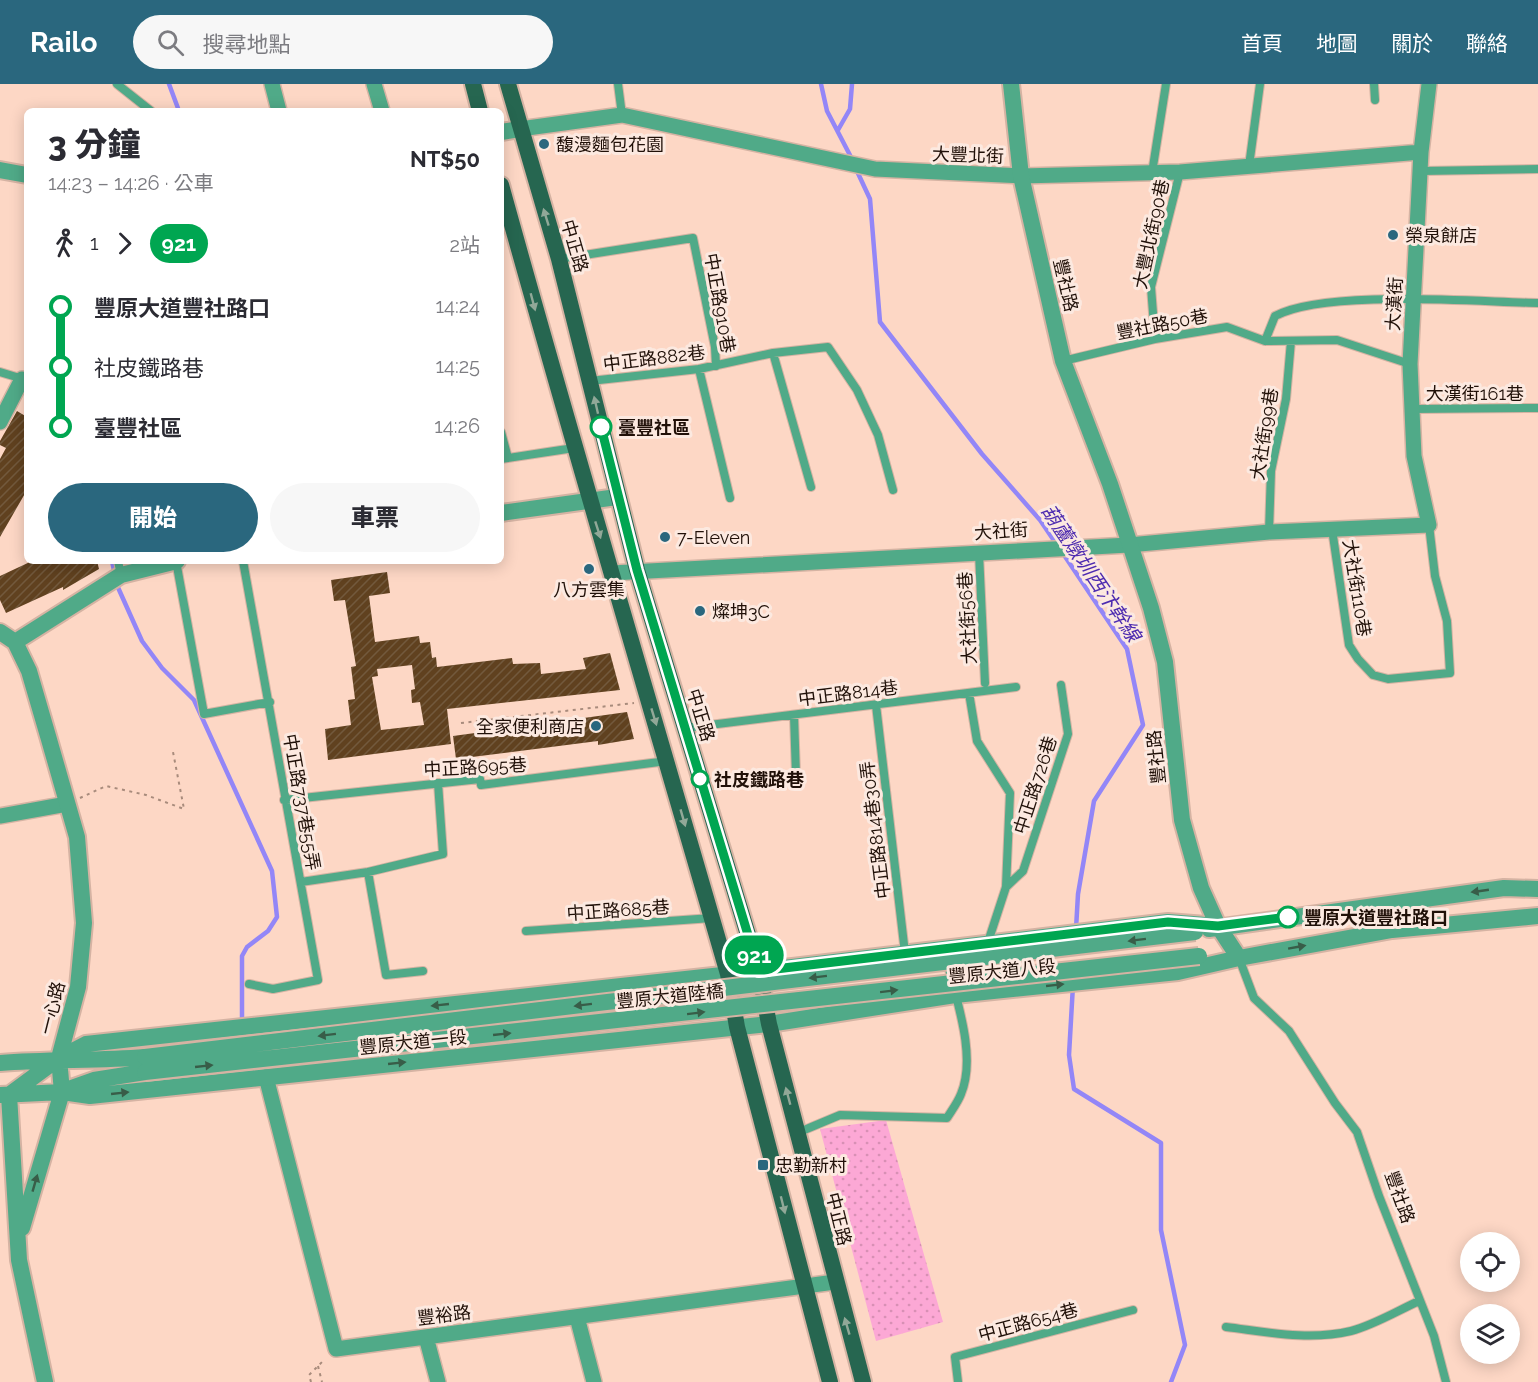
<!DOCTYPE html>
<html lang="zh-TW">
<meta charset="utf-8">
<style>
body{margin:0;font-family:Raleway,"Noto Sans TC",sans-serif;background:#f7f7f7;color:#2b2b33;height:100vh;display:flex;flex-direction:column;font-size:22px;white-space:nowrap}
*{box-sizing:border-box;margin:0}
p{font-size:20px;color:#7c7c81}
.icon{flex:none;width:33px;height:33px;fill:none;stroke:currentColor;stroke-width:2;stroke-linecap:round;stroke-linejoin:round}
.map{position:relative;flex:1;overflow:hidden}
.drawer{position:absolute;left:24px;top:24px;width:480px;height:456px;display:flex;flex-direction:column;background:#fff;border-radius:9px;box-shadow:0 3px 15px #0003}
.drawer>*{flex:none}
.badge{padding:0 12px;border-radius:20px;font-size:21px;line-height:39px}
.buttons{position:absolute;left:1460px;top:1148px;display:grid;gap:12px}
.buttons a{display:grid;place-items:center;width:60px;height:60px;border-radius:50%;background:#fff;box-shadow:0 3px 15px #0003;font-size:30px}
.map>.badge{position:absolute;translate:-50% -50%;box-shadow:0 0 0 3px #fff}
.legs{display:flex;align-items:center;gap:9px;height:66px;padding:0 24px;font-size:20px}
.legs p{margin-inline-start:auto}
.head{display:flex;align-items:center;justify-content:space-between;height:102px;padding:0 24px}
h1{font-size:33px;font-weight:800;line-height:45px}
.button{display:flex;gap:12px;margin-top:auto;padding:12px 24px}
.button a{flex:1;height:69px;border-radius:36px;background:#2a677e;color:#fff;font-size:24px;font-weight:800;line-height:69px;text-align:center}
.button a+a{background:#f7f7f7;color:#2b2b33}
ul{padding:0 24px;list-style:none}
li{display:flex;align-items:center;gap:21px;height:60px;font-size:22px}
li i{display:grid;place-items:center;width:9px;height:100%;margin:0 8px;background:currentColor}
li i::after{content:'';width:15px;height:15px;margin:-8px;border:4px solid;border-radius:50%;background:#fff}
li p{margin-inline-start:auto}
li:first-child i{background:linear-gradient(#0000 50%,currentColor 0)}
li:last-child i{background:linear-gradient(currentColor 50%,#0000 0)}
header{display:flex;align-items:center;gap:36px;box-sizing:border-box;height:84px;padding:0 30px;background:#2a677e;color:#fff}
header strong{font-size:28px}
nav{display:flex;gap:33px;margin-inline-start:auto;font-size:21px}
.search{width:420px;height:54px;background:#f7f7f7;display:flex;align-items:center;gap:15px;box-sizing:border-box;padding:0 21px;border-radius:33px;color:#7c7c81;font-size:22px}
.map>svg:first-child{display:block}
</style>
<header>
<strong>Railo</strong>
<div class="search"><svg class="icon" aria-label="search" viewBox="0 0 24 24"><circle cx="10" cy="10" r="6"/><path d="M15 15l6 6"/></svg>搜尋地點</div>
<nav><a>首頁</a><a>地圖</a><a>關於</a><a>聯絡</a></nav>
</header>
<div class="map">
<svg width="1538" height="1298" viewBox="0 0 1538 1298">
<defs>
<pattern id="park-dots" width="8" height="8" patternUnits="userSpaceOnUse" patternTransform="scale(1.5)"><rect width="8" height="8" fill="#fca8d5"/><path d="M2 2h.1M6 6h.1" fill="none" stroke="#d890b5" stroke-width="1.8" stroke-linecap="round"/></pattern>
<pattern id="building-hatch" width="6" height="6" patternUnits="userSpaceOnUse" patternTransform="scale(1.5)"><rect width="6" height="6" fill="#60411f"/><path d="M-1 1l2-2M0 6l6-6M5 7l2-2" fill="none" stroke="#72593d"/></pattern>
</defs>
<rect width="100%" height="100%" fill="#fdd7c5"/>
<path fill="url(#park-dots)" d="M886 1036 943 1238 876 1257 820 1045Z"/>
<g fill="none" stroke-linecap="round" stroke-linejoin="round">
<path stroke="#9386f7" stroke-width="4.5" d="M169 0 179 27
M821 0 827 27 853 77
M838 46 850 25 852 0
M856 85 870 115 880 238 982 370 1040 436 1057 461
M1062 468 1127 565 1143 641 1094 717 1078 810 1076 845
M112 477 115 491
M116 499 142 557 162 584 194 616 272 787 277 833 268 847 247 863 242 872V934
M1073 901 1069 971 1074 1005 1161 1059V1146L1185 1261 1171 1298"/>
</g>
<path fill="url(#building-hatch)" fill-rule="evenodd" d="M17 327 27 333V406L0 453V375L6 364 0 361V357Z
M32 477H97L99 485 63 506V503L6 529 0 516V492Z
M387 488 390 509 369 512 375 558 419 552 420 559 430 558 432 574 436 573 437 583 512 574 513 580 540 579 541 590 586 585 583 574 610 569 620 606 447 625 451 660 328 676 325 645 351 641 348 616 355 615 351 583 356 582 345 516 334 517 331 496ZM412 581 415 605 411 606 412 619 420 618 424 641 381 646 372 593 378 592 377 585Z
M627 628 634 655 598 661V657L456 675 453 652Z"/>
<g fill="none" stroke-linecap="round" stroke-linejoin="round">
<g stroke="#d5b3a3" stroke-width="10">
<path id="service" d="M117 0 151 27
M618 0 622 31
M1374 0 1375 16
M1249 82 1260 0
M1421 87 1538 85
M1152 89 1166 0
M559 175 693 154 715 263 716 282
M1155 255 1151 203 1180 88
M1265 257 1275 232C1325 205 1476 218 1538 219
M773 269 811 403
M1063 277 1155 255 1227 243 1265 257 1337 256 1410 280
M699 285 730 414
M0 288 23 295
M590 297 699 285 773 269 828 263 857 306 878 351 893 406
M1412 325 1538 324
M501 348 508 374
M501 375 574 364
M1332 445 1349 561 1358 575 1373 591 1388 595 1450 589 1447 537 1435 492 1429 441
M1269 448 1271 387 1286 315 1291 257
M979 469 985 599
M118 477 121 491
M176 477 204 630 270 618
M243 477 318 896 273 905 249 900
M969 609 977 657 1010 709 1006 803 988 858
M876 621 905 869
M794 631 796 691
M685 644 1016 603
M284 716 480 695 481 701 667 677
M368 788 386 891 423 887
M301 798 368 788 443 770 438 699
M1006 803 1023 787 1068 650 1061 601
M526 847 712 834
M1239 874 1254 914 1289 947 1335 1019 1357 1048 1379 1112 1434 1252 1446 1298
M797 1049 840 1031 947 1034C952 1026 958 1018 961 1010 977 972 956 915 947 877
M1226 1243C1267 1248 1309 1257 1351 1247 1374 1241 1397 1227 1419 1217
M958 1298 955 1273 1133 1226"/>
</g>
<g stroke="#d5b3a3" stroke-width="18">
<path id="minor" d="M272 0 279 27
M374 0 382 27
M520 45 622 31 875 85 1021 92 1180 88 1421 68
M0 338 22 295
M612 489 1129 461 1269 448 1429 441 1414 372 1410 280 1421 68 1429 0
M0 732 67 720
M266 993 336 1265 835 1198
M577 1233 594 1298
M426 1253 438 1298"/>
</g>
<g stroke="#d5b3a3" stroke-width="20">
<path id="tertiary" d="M1011 0 1021 92 1063 277 1110 400 1151 524 1165 578 1182 736 1201 804 1218 842 1239 874
M501 48 520 45
M0 86 27 91
M501 429 617 413
M0 548 15 558 29 587 48 652 77 753 84 839 78 903 59 974 62 1008 22 1144
M15 558 121 491 177 477
M1209 845 1504 804 1538 805
M0 979C49 975 97 977 145 973
M63 1007 94 996 145 988
M0 1011 62 1008 90 1012 769 940 955 911 1178 888 1239 874 1392 846 1538 832
M45 1298 19 1176 9 1011 59 974 86 960 759 887 1168 838 1218 842"/>
</g>
<g stroke="#d5b3a3" stroke-width="20">
<path id="primary" d="M473 0 480 27
M508 0 559 175 637 486 759 887 769 940 863 1298
M501 101C574 365 652 627 728 890L737 943 830 1298"/>
</g>
<path stroke="#a88b7c" stroke-width="2" stroke-dasharray="3 4.5" stroke-linecap="butt" d="M461 639 634 619
M80 714 106 702 146 711 184 725 173 668
M318 1282 322 1298
M311 1298 309 1291 325 1275"/>
<use href="#service" stroke="#50aa88" stroke-width="8"/>
<use href="#minor" stroke="#50aa88" stroke-width="15"/>
<use href="#tertiary" stroke="#50aa88" stroke-width="16"/>
<use href="#primary" stroke="#266650" stroke-width="16"/>
<g stroke="#d5b3a3" stroke-width="20" stroke-linecap="butt">
<path id="tertiary-bridge" d="M145 973 1195 848
M145 988 1199 872"/>
</g>
<use href="#tertiary-bridge" stroke="#50aa88" stroke-width="16"/>
</g>
<defs><path id="oneway-solid" d="M-6-.8H1V-3.2L6.5 0L1 3.2V.8H-6Z" transform="scale(1.5)"/></defs>
<g fill="#91a898">
<use href="#oneway-solid" transform="translate(546 133) rotate(-107)"/>
<use href="#oneway-solid" transform="translate(533 218) rotate(75)"/>
<use href="#oneway-solid" transform="translate(596 321) rotate(-103)"/>
<use href="#oneway-solid" transform="translate(598 446) rotate(72)"/>
<use href="#oneway-solid" transform="translate(654 633) rotate(73)"/>
<use href="#oneway-solid" transform="translate(683 734) rotate(74)"/>
<use href="#oneway-solid" transform="translate(788 1012) rotate(-105)"/>
<use href="#oneway-solid" transform="translate(783 1121) rotate(76)"/>
<use href="#oneway-solid" transform="translate(847 1242) rotate(-106)"/>
</g>
<g fill="#385d48">
<use href="#oneway-solid" transform="translate(1480 807) rotate(172)"/>
<use href="#oneway-solid" transform="translate(1137 856) rotate(173)"/>
<use href="#oneway-solid" transform="translate(1297 863) rotate(-10)"/>
<use href="#oneway-solid" transform="translate(818 893) rotate(173)"/>
<use href="#oneway-solid" transform="translate(1055 901) rotate(-6)"/>
<use href="#oneway-solid" transform="translate(889 907) rotate(-7)"/>
<use href="#oneway-solid" transform="translate(440 921) rotate(174)"/>
<use href="#oneway-solid" transform="translate(583 921) rotate(173)"/>
<use href="#oneway-solid" transform="translate(696 929) rotate(-7)"/>
<use href="#oneway-solid" transform="translate(502 950) rotate(-6)"/>
<use href="#oneway-solid" transform="translate(327 951) rotate(173)"/>
<use href="#oneway-solid" transform="translate(397 979) rotate(-6)"/>
<use href="#oneway-solid" transform="translate(204 982) rotate(-6)"/>
<use href="#oneway-solid" transform="translate(120 1009) rotate(-6)"/>
<use href="#oneway-solid" transform="translate(35 1099) rotate(-74)"/>
</g>
<g fill="none" stroke-linecap="round" stroke-linejoin="round">
<g stroke="#fff" stroke-width="14">
<path id="line-1" d="M601 343 637 486 759 887 1168 838 1218 842 1288 833"/>
</g>
<use href="#line-1" stroke="#00a651" stroke-width="9"/>
</g>
<g fill="#2a677e" stroke="#fce9e0" stroke-width="2">
<circle cx="544" cy="60" r="6"/>
<circle cx="1393" cy="151" r="6"/>
<circle cx="665" cy="453" r="6"/>
<circle cx="589" cy="485" r="6"/>
<circle cx="700" cy="527" r="6"/>
<circle cx="596" cy="642" r="6"/>
<rect x="757" y="1075" width="12" height="12" rx="3"/>
</g>
<g fill="#fff" stroke="#00a651" stroke-width="3">
<circle cx="601" cy="343" r="10"/>
<circle cx="700" cy="695" r="8"/>
<circle cx="1288" cy="833" r="10"/>
</g>
<g text-anchor="middle" dominant-baseline="central" stroke-width="6" stroke-linejoin="round" paint-order="stroke">
<g font-size="18" fill="#201008" stroke="#fce9e0" text-anchor="start">
<text x="556" y="60">馥漫麵包花園</text>
<text x="1405" y="151">榮泉餅店</text>
<text x="677" y="453">7-Eleven</text>
<text x="589" y="505" text-anchor="middle">八方雲集</text>
<text x="712" y="527">燦坤3C</text>
<text x="584" y="642" text-anchor="end">全家便利商店</text>
<text x="775" y="1081">忠勤新村</text>
</g>
<g font-size="18" fill="#201008" stroke="#fce9e0">
<text transform="translate(968 71) rotate(2)">大豐北街</text>
<text transform="translate(1151 150) rotate(-78)">大豐北街90巷</text>
<text transform="translate(575 162) rotate(74)">中正路</text>
<text transform="translate(1066 201) rotate(77)">豐社路</text>
<text transform="translate(720 219) rotate(80)">中正路910巷</text>
<text transform="translate(1394 220) rotate(-87)">大漢街</text>
<text transform="translate(1162 240) rotate(-11)">豐社路50巷</text>
<text transform="translate(654 274) rotate(-7)">中正路882巷</text>
<text x="1475" y="309">大漢街161巷</text>
<text transform="translate(1264 350) rotate(-81)">大社街99巷</text>
<text transform="translate(1001 447) rotate(-4)">大社街</text>
<text transform="translate(1357 504) rotate(81)">大社街110巷</text>
<text transform="translate(967 534) rotate(-93)">大社街56巷</text>
<text transform="translate(848 609) rotate(-7)">中正路814巷</text>
<text transform="translate(701 631) rotate(73)">中正路</text>
<text transform="translate(1156 673) rotate(-96)">豐社路</text>
<text transform="translate(475 683) rotate(-3)">中正路695巷</text>
<text transform="translate(1035 701) rotate(-72)">中正路726巷</text>
<text transform="translate(302 718) rotate(80)">中正路737巷55弄</text>
<text transform="translate(875 746) rotate(-97)">中正路814巷30弄</text>
<text transform="translate(618 826) rotate(-4)">中正路685巷</text>
<text transform="translate(1002 887) rotate(-6)">豐原大道八段</text>
<text transform="translate(670 912) rotate(-6)">豐原大道陸橋</text>
<text transform="translate(52 924) rotate(-76)">一心路</text>
<text transform="translate(413 958) rotate(-6)">豐原大道一段</text>
<text transform="translate(1400 1113) rotate(70)">豐社路</text>
<text transform="translate(839 1135) rotate(76)">中正路</text>
<text transform="translate(444 1231) rotate(-7)">豐裕路</text>
<text transform="translate(1028 1238) rotate(-15)">中正路654巷</text>
</g>
<g font-size="18" font-weight="bold" fill="#201008" stroke="#fce9e0" text-anchor="start">
<text x="618" y="343">臺豐社區</text>
<text x="714" y="695">社皮鐵路巷</text>
<text x="1304" y="833">豐原大道豐社路口</text>
</g>
<g font-size="20" font-style="italic" fill="#4e2cb0" stroke="#fce9e0">
<text transform="translate(1091 489) rotate(56)">葫蘆燉圳西汴幹線</text>
</g>
</g>
</svg>
<div class="buttons">
<a><svg class="icon" aria-label="locate" viewBox="0 0 24 24"><circle cx="12" cy="12" r="6"/><path d="M12 2v4M12 18v4M2 12h4M18 12h4"/></svg></a>
<a><svg class="icon" aria-label="layers" viewBox="0 0 24 24"><path d="M12 4l9 5-9 5-9-5zM3 14l9 5 9-5"/></svg></a>
</div>
<b class="badge" style="left:754px;top:871px;background:#00a651;color:#fff">921</b>
<section class="drawer">
<div class="head"><div><h1>3 分鐘</h1><p>14:23 – 14:26 · 公車</p></div><b>NT$50</b></div>
<div class="legs"><svg class="icon" aria-label="walk" viewBox="0 0 24 24"><circle cx="13" cy="4" r="2"/><path d="M13 8l-2 6 4 7M11 14l-3 7M7 12l3-4h3l4 4"/></svg>1<svg class="icon" aria-label="forward" viewBox="0 0 24 24"><path d="M9 5l7 7-7 7"/></svg><b class="badge" style="background:#00a651;color:#fff">921</b><p>2站</p></div>
<ul>
<li><i style="color:#00a651"></i><b>豐原大道豐社路口</b><p>14:24</p></li>
<li><i style="color:#00a651"></i><span>社皮鐵路巷</span><p>14:25</p></li>
<li><i style="color:#00a651"></i><b>臺豐社區</b><p>14:26</p></li>
</ul>
<div class="button"><a>開始</a><a>車票</a></div>
</section>
</div>
